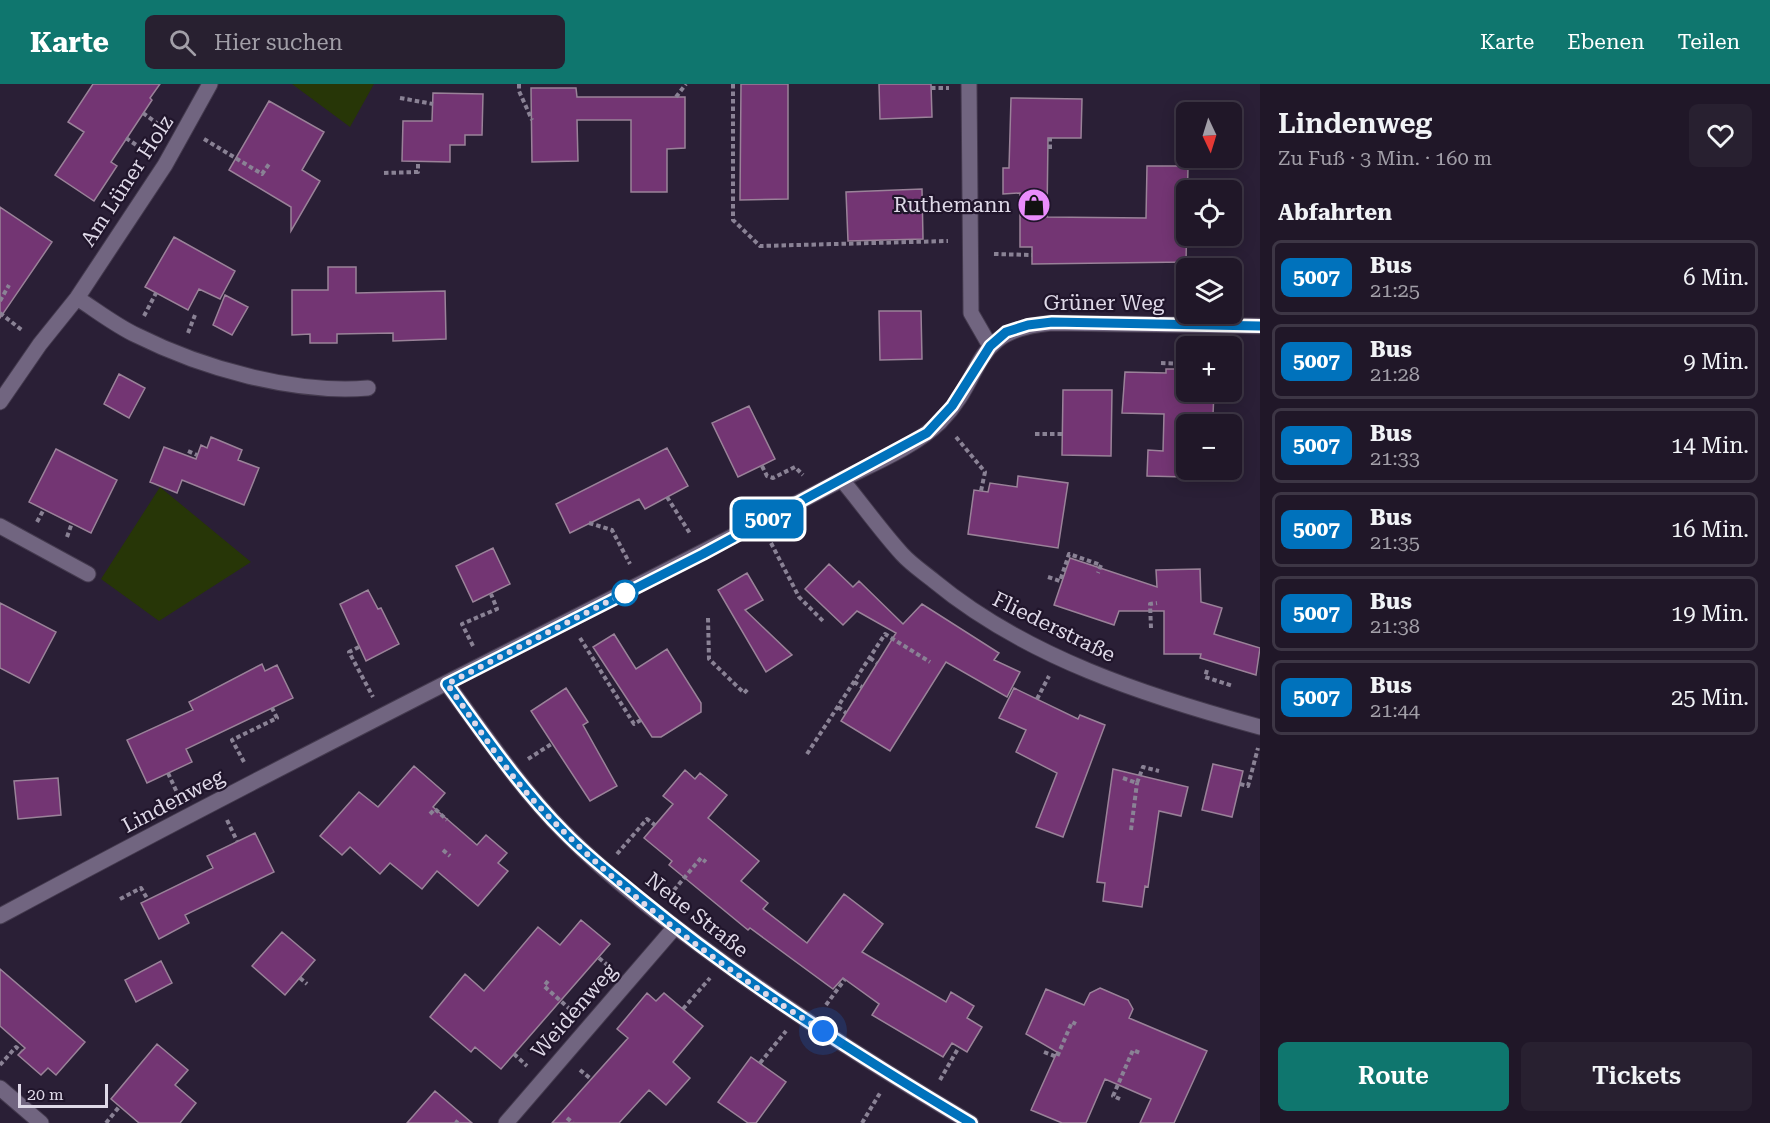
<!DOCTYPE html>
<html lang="de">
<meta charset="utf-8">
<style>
body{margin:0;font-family:"Roboto Serif",serif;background:#282030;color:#f1f3f6;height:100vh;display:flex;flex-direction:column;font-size:22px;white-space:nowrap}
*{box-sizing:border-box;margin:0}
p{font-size:20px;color:#a29fa8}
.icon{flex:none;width:33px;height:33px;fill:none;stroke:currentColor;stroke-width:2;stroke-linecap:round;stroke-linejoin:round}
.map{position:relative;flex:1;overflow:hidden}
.drawer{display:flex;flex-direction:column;background:#201728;width:510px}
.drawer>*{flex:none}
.badge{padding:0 12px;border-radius:9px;font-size:21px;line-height:39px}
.needle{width:39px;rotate:176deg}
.tools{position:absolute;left:1176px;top:18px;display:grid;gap:12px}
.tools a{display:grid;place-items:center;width:66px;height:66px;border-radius:9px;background:#201728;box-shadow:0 3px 15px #0003,0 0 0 2px #3d3645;font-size:30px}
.scale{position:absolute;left:18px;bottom:15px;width:90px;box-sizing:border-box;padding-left:6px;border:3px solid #dfd9e8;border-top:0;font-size:16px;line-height:21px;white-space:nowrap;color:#dfd9e8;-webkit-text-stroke:4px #20152b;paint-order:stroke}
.you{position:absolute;width:30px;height:30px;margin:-15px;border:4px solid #fff;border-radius:50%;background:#1a73e8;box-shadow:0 0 0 9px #1a73e833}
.map>.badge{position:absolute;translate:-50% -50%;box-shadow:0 0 0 3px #fff}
h2{padding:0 18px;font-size:22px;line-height:54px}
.round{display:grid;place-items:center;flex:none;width:63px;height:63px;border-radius:9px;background:#282030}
.headline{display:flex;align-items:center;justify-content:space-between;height:102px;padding:0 18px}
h1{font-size:28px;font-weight:600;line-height:45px}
.button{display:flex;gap:12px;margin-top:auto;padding:12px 18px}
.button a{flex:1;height:69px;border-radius:9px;background:#0f766e;color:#fff;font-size:24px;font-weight:600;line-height:69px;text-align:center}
.button a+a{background:#282030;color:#f1f3f6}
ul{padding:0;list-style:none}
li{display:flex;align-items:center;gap:18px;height:75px;margin:0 12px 9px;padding:0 6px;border:3px solid #3d3645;border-radius:9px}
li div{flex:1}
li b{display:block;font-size:22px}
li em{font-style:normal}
li .badge{min-width:66px;font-weight:700;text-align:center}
header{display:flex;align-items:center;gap:36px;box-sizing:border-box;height:84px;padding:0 30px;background:#0f766e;color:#fff}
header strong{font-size:28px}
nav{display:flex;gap:33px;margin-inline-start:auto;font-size:21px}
.search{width:420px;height:54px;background:#282030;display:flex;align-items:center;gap:15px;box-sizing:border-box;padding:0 21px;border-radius:9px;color:#a29fa8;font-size:22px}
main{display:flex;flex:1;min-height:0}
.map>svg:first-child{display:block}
</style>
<header>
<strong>Karte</strong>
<div class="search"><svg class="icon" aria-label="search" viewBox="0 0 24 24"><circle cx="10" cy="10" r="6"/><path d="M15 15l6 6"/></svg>Hier suchen</div>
<nav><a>Karte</a><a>Ebenen</a><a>Teilen</a></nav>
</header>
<main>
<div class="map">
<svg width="1260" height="1039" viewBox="0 0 1260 1039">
<rect width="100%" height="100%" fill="#2a1f36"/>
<path fill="#273607" d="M292 0H374L350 43Z
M160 403 251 478 159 537 101 495Z"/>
<path fill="#733573" stroke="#9a8299" stroke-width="1.5" d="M93 0H160L150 14 152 16 111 78 117 82 94 117 55 91 84 48 68 38Z
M741 0H788V115L740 116Z
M879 0H931L932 33 880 35Z
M531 4H576L577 13H685V64L667 65V108H631V36H577L578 77 532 78Z
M433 9 483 10 482 51H465V61H450V78L402 77 403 37H432Z
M1011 14 1082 15 1081 54H1048L1047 133 1146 134 1147 82H1188L1186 178 1032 180V163H1020V109L1003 110V84H1009Z
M269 17 324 48 302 86 320 97 291 147V123L229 86Z
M922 105 923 155 848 157 846 108Z
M0 123 52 158 0 234Z
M174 153 235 187 220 215 199 205 188 226 145 203Z
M328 183H356V209L445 207 446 255 393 257V249L337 250V259H310V250L292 251V206H328Z
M225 211 248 223 232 251 213 241Z
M879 227H921L922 275 880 276Z
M1166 285H1186V308H1214L1213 331 1186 330V393L1147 392 1148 366 1163 367 1164 330 1122 329 1125 288 1166 289Z
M119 290 145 304 129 334 104 320Z
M1063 306H1112L1111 372 1062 371Z
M749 322 775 375 738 393 712 339Z
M211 353 242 366 238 376 259 384 244 421 182 396 177 409 150 398 164 363 196 375 201 361 207 364Z
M667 364 688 402 645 425 639 415 570 449 556 420Z
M56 365 117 396 91 449 29 418Z
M1018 392 1068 399 1058 464 968 450 974 406 988 408 990 399 1017 403Z
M493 464 510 500 473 518 456 482Z
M1070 474 1157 503 1156 486 1200 485 1201 518 1222 524 1214 550 1260 564 1256 591 1200 574 1201 570H1164V527H1119L1114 541 1054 521Z
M829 480 853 503 859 497 903 540 922 520 999 569 994 576 1020 588 1007 613 946 578 890 667 841 637 896 549 857 527 843 541 805 505Z
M747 489 763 516 745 526 792 571 766 588 718 506Z
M368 506 378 525 381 524 399 560 366 577 340 520Z
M0 519 56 548 29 599 0 584Z
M614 550 636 585 667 565 701 619V628L661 653H652L593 563Z
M262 580 265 587 277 581 293 614 186 665 192 678 147 699 127 656 193 626 189 618Z
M566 604 588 638 583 641 617 702 590 717 531 627Z
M1014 604 1078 635 1080 631 1105 641 1063 753 1036 743 1057 689 1016 668 1026 646 999 634Z
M1213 680 1243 687 1232 733 1202 726Z
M414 682 445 709 433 723 477 761 486 751 507 769 498 779 508 787 478 822 437 787 422 805 390 779 380 790 350 763 342 771 320 752 359 708 378 723Z
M1113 685 1188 703 1181 732 1159 727 1148 803 1145 802 1142 823 1103 817 1105 799 1097 798Z
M685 686 695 695 700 689 727 711 708 734 759 777 741 797 768 819 763 825 807 859 844 810 883 840 862 868 946 918 951 908 974 922 967 934 982 943 967 968 952 959 943 973 872 931 879 920 843 894 833 905 750 844 748 846 669 781 672 777 644 754 673 720 663 712Z
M58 694 61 731 18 735 14 697Z
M255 749 274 788 185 831 189 839 159 855 141 819 213 784 207 772Z
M581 836 610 860 501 985 475 963 471 968 430 933 465 890 484 907 538 843 560 861Z
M282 848 315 876 285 911 252 882Z
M161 877 172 899 136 918 125 896Z
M0 885 85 958 56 991 48 984 41 991 18 971 25 964 0 942Z
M1100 904 1128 916 1133 925 1129 934 1207 967 1174 1039H1140L1151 1015 1105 995 1086 1039H1062L1031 1026 1057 968 1026 950 1046 905 1084 921 1090 909Z
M647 909 656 917 664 909 703 942 673 978 690 994 666 1021 649 1006 619 1039H552L628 954 617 945Z
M157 960 188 986 175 1001 196 1019 180 1039H139L111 1015Z
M751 973 786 998 756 1039H748L718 1018Z
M435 1007 472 1039H407Z"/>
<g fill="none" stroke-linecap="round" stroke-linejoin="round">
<g stroke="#443a4e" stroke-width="17">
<path id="minor" d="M969 0 971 229 990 262
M77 214C96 226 115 241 136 251 202 284 293 310 368 304
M0 318 40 260 77 214 165 81 210 0
M842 396C862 420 881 447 902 470 911 480 923 488 934 497 1026 573 1146 612 1260 643
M0 442 88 490
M447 600C485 651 520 704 565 749 613 797 669 839 723 878 803 936 886 989 971 1039
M0 832C279 681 564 541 845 394 876 378 914 363 940 338 987 291 968 246 1052 239L1260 242
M0 1004 41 1039
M506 1039 675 843"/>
</g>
<path stroke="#8a8295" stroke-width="4" stroke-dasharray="4.5 3" stroke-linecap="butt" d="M519 0V7L532 36
M733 0V136L760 162 948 157
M931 4H949
M676 13 686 0
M400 14 433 20
M143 29 162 43
M126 54 148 69
M204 55 262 90 269 80
M1050 65V54
M384 89 418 88V77
M994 170 1032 171
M1190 184V173
M0 217 9 201
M0 229 23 247
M144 232 156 209
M188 249 195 231
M1161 279 1186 280
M1035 350H1062
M956 353 985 388 981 407
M188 367 197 371
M762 382 767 392 773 394 795 383 803 391
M667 413 691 451
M37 438 44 425
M589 439 612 446 630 480
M67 453 72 439
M771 459 799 513 823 537
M1048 493 1060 497 1069 470 1101 481 1098 489
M708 534 709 575 744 609 749 604
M1151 544 1150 520 1157 519
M580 554 634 640 641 636
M473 562 462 540 497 525 491 510
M359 563 349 568 373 613
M870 574 877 579
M1207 586 1205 593 1233 602
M854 598 862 603
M1037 615 1049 592
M838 623 846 629
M807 670 885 550 930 578
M528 675 553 659
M244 678 232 656 277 634 272 624
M168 689 179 713
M1123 694 1137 699 1143 683 1159 687
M1240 700 1248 702 1258 664
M430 730 435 725 447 736
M227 736 237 757
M1131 746 1137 699
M443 766 450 772
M617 770 647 735 655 741
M669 812 701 774 706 778
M120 815 141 804 148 816
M599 874 612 885
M300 894 307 900
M548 897 544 902 572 927
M826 921 845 895
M683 925 710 894
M1044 968 1057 973 1072 938 1076 940
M514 970 527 982
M760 979 786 947
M0 981 16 963 21 967
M580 986 591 995
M940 996 959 963
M1120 1015 1113 1012 1133 966 1140 969
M567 1034 573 1039
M455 1037 458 1039
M106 1039 119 1023
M862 1039 880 1009"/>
<use href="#minor" stroke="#716580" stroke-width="15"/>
</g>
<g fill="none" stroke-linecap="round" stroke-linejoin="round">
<g stroke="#fff" stroke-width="14">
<path id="line" d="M971 1039C857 971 743 899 641 815 615 793 588 773 565 749 520 704 484 651 447 600L703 470 927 349 952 322 990 262 1006 248 1028 241 1052 238 1260 242"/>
</g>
<use href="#line" stroke="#0072bc" stroke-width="9"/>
<path stroke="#dfd9e8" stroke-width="6" stroke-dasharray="0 10.8" d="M625 509 447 600C473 635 497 674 525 707 606 798 720 883 823 947"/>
</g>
<defs>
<g id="shop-disc" transform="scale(1.725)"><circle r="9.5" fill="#ea8dfc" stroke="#20152b"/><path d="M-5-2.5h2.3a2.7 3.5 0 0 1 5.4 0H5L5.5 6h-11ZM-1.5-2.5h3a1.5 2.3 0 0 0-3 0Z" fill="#111"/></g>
</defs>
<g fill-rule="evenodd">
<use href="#shop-disc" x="1034" y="121"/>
</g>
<circle fill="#fff" stroke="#0072bc" stroke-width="3" cx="625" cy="509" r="12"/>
<g text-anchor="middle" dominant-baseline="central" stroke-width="4.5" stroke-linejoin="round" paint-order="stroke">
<g font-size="21" fill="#dfd9e8" stroke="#20152b">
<text transform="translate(127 97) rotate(-57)">Am Lüner Holz</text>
<text x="1104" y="219">Grüner Weg</text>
<text transform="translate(1054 543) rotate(26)">Fliederstraße</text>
<text transform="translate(173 717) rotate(-28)">Lindenweg</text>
<text transform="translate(697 831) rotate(38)">Neue Straße</text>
<text transform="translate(574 927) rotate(-49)">Weidenweg</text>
</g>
<g font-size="21" fill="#dfd9e8" stroke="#20152b" text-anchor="end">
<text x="1011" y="121">Ruthemann</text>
</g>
</g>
</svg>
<div class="tools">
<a><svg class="needle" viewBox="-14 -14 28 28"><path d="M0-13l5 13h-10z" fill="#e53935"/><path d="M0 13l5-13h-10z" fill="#a29fa8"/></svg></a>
<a><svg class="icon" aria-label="locate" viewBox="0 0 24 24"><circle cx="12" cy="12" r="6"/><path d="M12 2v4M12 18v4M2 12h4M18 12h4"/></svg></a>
<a><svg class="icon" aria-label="layers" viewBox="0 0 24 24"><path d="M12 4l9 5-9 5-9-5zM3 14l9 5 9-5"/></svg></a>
<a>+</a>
<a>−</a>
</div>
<div class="scale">20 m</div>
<div class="you" style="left:823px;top:947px"></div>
<b class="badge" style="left:768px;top:435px;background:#0072bc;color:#fff">5007</b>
</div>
<section class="drawer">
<div class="headline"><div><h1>Lindenweg</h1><p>Zu Fuß · 3 Min. · 160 m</p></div><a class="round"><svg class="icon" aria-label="heart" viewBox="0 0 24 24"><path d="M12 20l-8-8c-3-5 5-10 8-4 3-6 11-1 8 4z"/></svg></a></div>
<h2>Abfahrten</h2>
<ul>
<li><span class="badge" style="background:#0072bc;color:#fff">5007</span><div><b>Bus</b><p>21:25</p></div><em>6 Min.</em></li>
<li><span class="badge" style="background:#0072bc;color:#fff">5007</span><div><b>Bus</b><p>21:28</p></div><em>9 Min.</em></li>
<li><span class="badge" style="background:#0072bc;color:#fff">5007</span><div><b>Bus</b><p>21:33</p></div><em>14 Min.</em></li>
<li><span class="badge" style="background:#0072bc;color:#fff">5007</span><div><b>Bus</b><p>21:35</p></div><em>16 Min.</em></li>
<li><span class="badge" style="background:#0072bc;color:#fff">5007</span><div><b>Bus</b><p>21:38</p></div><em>19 Min.</em></li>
<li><span class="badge" style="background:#0072bc;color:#fff">5007</span><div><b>Bus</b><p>21:44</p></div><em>25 Min.</em></li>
</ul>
<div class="button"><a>Route</a><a>Tickets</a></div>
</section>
</main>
